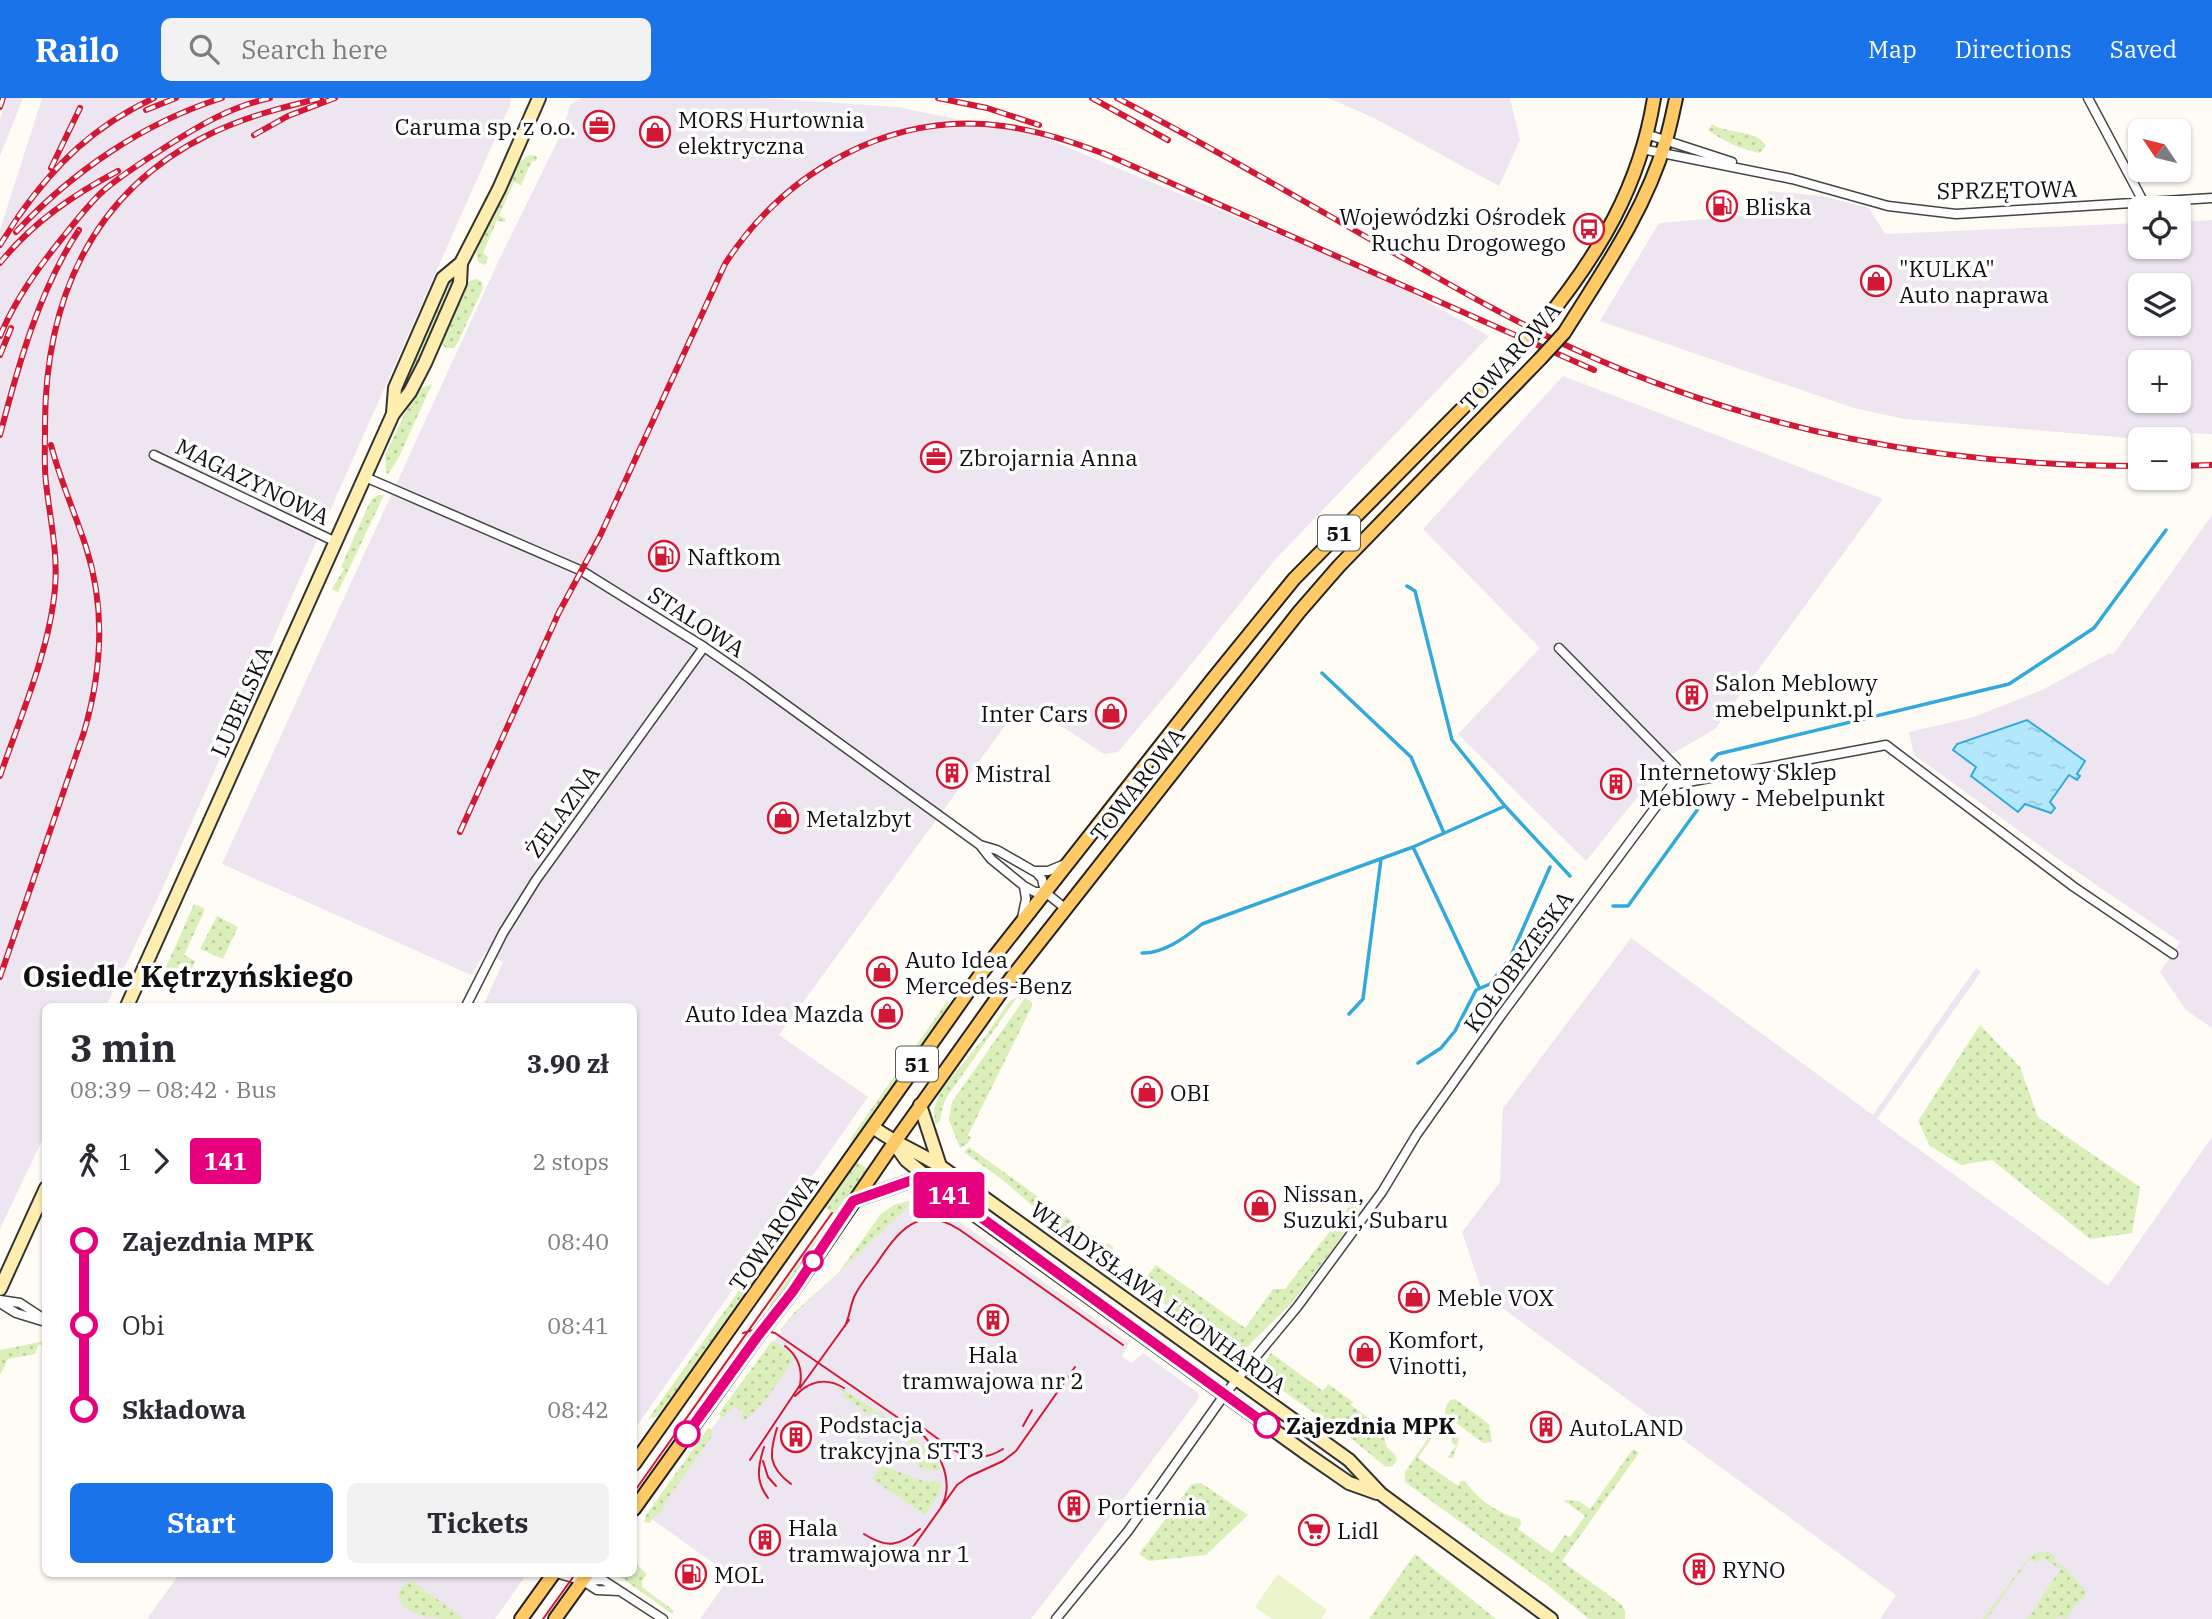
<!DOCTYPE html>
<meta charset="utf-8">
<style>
body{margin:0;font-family:"IBM Plex Serif",serif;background:#f2f2f3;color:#2b2b33;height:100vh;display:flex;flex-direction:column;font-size:26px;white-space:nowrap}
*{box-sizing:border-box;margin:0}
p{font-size:23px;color:#7c7c81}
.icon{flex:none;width:38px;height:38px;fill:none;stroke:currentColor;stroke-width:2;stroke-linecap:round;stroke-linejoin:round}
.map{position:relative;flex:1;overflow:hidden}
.panel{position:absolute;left:42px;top:905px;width:595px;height:574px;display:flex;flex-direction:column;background:#fff;border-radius:10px;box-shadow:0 2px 5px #0004}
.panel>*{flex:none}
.badge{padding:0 14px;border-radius:5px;font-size:24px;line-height:46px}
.needle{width:46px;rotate:305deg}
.controls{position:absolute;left:2128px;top:21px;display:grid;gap:14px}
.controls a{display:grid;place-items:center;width:63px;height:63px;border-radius:10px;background:#fff;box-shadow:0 2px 5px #0004;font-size:35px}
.map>.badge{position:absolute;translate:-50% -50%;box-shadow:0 0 0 4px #fff}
.legs{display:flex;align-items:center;gap:10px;height:77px;padding:0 28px;font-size:23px}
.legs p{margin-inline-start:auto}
.summary{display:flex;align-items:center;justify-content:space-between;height:119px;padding:0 28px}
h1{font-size:38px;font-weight:700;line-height:52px}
.button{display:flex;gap:14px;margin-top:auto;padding:14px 28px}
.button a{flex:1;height:80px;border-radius:10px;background:#1a73e8;color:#fff;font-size:28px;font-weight:700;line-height:80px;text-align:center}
.button a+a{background:#f2f2f3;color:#2b2b33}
ul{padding:0 28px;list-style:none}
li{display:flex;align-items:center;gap:24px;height:84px;font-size:26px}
li i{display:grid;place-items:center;width:10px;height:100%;margin:0 9px;background:currentColor}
li i::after{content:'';width:18px;height:18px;margin:-9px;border:5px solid;border-radius:50%;background:#fff}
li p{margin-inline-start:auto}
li:first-child i{background:linear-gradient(#0000 50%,currentColor 0)}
li:last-child i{background:linear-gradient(currentColor 50%,#0000 0)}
header{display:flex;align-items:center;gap:42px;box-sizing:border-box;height:98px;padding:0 35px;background:#1a73e8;color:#fff}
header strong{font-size:33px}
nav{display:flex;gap:38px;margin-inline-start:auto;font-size:24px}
.search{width:490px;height:63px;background:#f2f2f3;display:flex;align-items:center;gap:18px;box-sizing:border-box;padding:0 24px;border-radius:10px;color:#7c7c81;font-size:26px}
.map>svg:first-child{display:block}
</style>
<header>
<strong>Railo</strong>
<div class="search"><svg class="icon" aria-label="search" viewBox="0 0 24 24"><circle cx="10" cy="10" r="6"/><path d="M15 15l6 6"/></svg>Search here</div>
<nav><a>Map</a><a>Directions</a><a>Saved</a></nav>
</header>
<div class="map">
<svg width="2212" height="1521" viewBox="0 0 2212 1521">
<defs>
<pattern id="green-dots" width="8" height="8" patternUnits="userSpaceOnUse" patternTransform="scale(1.75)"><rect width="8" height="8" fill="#daefb9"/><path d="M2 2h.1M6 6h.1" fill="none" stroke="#bacc9e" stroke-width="1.8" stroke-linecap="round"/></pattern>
<pattern id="water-ripples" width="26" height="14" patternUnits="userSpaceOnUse" patternTransform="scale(1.75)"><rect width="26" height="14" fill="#b3e8fc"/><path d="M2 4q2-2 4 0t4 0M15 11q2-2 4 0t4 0" fill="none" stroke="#99c6d7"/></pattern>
</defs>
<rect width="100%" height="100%" fill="#fffcf5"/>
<path fill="#ede5f0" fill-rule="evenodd" d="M7 0H23L0 58V21Z
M42 0H511L510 7 163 789 106 908H46L45 1036 0 1131V132Z
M582 0H761L897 9 1040 38 1390 183 1489 238 1274 463 1177 584 1118 654 1104 656 1036 611 1018 610 779 937 868 999 634 1332V908H483L503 864 485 854 471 877 222 766 499 162 562 34 570 7Z
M1328 0H1510L1520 42 1499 88 1374 20Z
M1768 93 1822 98 1869 110 1885 136 2140 125V149H2179V124L2212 122V336L2186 335 2177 341H2140L1905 321 1854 310 1600 223 1659 125 1767 116ZM2140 187H2179V226H2140ZM2140 264H2179V303H2140Z
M1563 278 1883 401 1715 631 1672 656 1586 763 1458 636 1540 550 1423 431Z
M2212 417V930L2186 912 2160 874 2180 844 2054 758 1914 657 1909 634 1974 619 2042 592 2110 555 2113 557Z
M1631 840 1873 1017 1976 870 1981 874 1877 1021 2108 1188 2212 1039V1521H1880L1896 1497 1483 1196 1462 1134 1500 1084 1503 1010Z
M910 1107 946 1114 1129 1245 1122 1258 1131 1265 1143 1255 1198 1295 1199 1300 1116 1411 1031 1521H700L729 1480 716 1467 649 1419 790 1221Z
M180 1475H518L524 1480 495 1521H147Z"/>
<path fill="url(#green-dots)" d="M1712 26C1727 37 1756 30 1766 48L1759 55C1739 50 1725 44 1708 32Z
M534 57 537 59 536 63H532L521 87 514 84 499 118 506 121 504 124 497 122 483 155 488 159 485 167 478 164 476 154 517 66 528 58Z
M455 176V184L407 294 398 303 396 296 446 183Z
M475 181 481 183 483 190 459 242 454 250H446L440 245 465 185Z
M432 286 398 361 388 376 386 375 385 357 416 292Z
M378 397H384L338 494 332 491 344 471 341 469 368 408 372 401Z
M194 806 204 810V814L184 857 195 863 192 870 180 865 174 879 164 874Z
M217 818 238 829 223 861 200 851Z
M1018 898 946 1000 942 1011 940 1023 935 1027 934 1011 940 993 984 940 1009 904Z
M1025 900 1031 903 1032 908 968 1037 971 1040 967 1046 960 1050 949 1022 952 1004Z
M948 902 947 911 852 1046 851 1040Z
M1980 927 2020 969 2038 1019 2140 1089 2132 1135 2090 1141 1992 1062 1961 1067 1930 1048 1918 1023Z
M969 1049 1105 1147 1108 1145 1113 1149V1155L1107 1163 1100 1165 1088 1156 1004 1083 964 1054Z
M857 1064 868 1071 791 1184 770 1210V1206L834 1117 825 1109Z
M909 1103 936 1106 946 1113 910 1107 790 1221 781 1233 780 1232 794 1215 839 1174 881 1116 894 1107Z
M1358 1108 1360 1114 1293 1204 1241 1255 1234 1257 1142 1189 1143 1183 1156 1167 1245 1230 1273 1191H1285L1348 1110Z
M769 1157 760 1176 662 1314 656 1319 649 1320 743 1187 750 1184Z
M46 1243 45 1249 39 1246 35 1256 8 1261 0 1277V1252Z
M772 1243 785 1251 794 1260C779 1282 765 1308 743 1323L741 1322 743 1314 733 1308 722 1321 719 1315Z
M1271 1255 1323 1293 1328 1286 1353 1304 1351 1307 1383 1331 1386 1348 1395 1357 1397 1361 1393 1368 1386 1369 1347 1337 1324 1322 1261 1277 1258 1273Z
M832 1286 844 1292C873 1312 926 1340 941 1372 927 1374 913 1369 910 1354 909 1348 909 1342 905 1337 897 1328 882 1321 872 1314L869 1317 843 1298 845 1295Z
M1455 1301 1489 1326 1492 1344 1483 1345 1448 1319C1442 1313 1446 1308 1450 1302Z
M709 1329 712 1333V1338L664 1406 661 1416 654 1418 650 1425 644 1424 646 1417Z
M1441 1331 1450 1332 1459 1341 1453 1360H1447L1456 1348 1451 1344 1453 1340 1446 1335 1443 1339 1436 1334 1418 1360 1458 1388 1461 1383H1465C1479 1403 1497 1415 1520 1421L1521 1426 1518 1431 1552 1455 1565 1437 1570 1439 1585 1418 1563 1402 1579 1403 1590 1411 1633 1351 1639 1355 1562 1463 1622 1507 1625 1513V1521H1589L1546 1486 1405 1384V1374L1433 1333Z
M881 1367 923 1383 941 1384 939 1396 925 1417 872 1381Z
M1201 1385 1248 1417 1206 1457 1149 1463 1139 1456 1192 1386Z
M634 1449 638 1468 647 1476 642 1483V1489L674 1513 672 1516 615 1475H634Z
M2047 1453 2055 1459V1464L2062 1467 2086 1493 2085 1499 2074 1509 2067 1521 2057 1519 2056 1521H2027L2061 1471 2042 1460 2036 1465 2029 1461 1987 1521H1983L2029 1459 2037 1454 2045 1455Z
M1415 1456 1496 1521H1369Z
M412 1483 462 1519 461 1521C440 1521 402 1521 398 1496L407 1484Z"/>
<path fill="#ebf5cc" d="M1278 1476 1327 1512 1321 1521H1272L1255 1509Z"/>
<path fill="url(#water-ripples)" stroke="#32a9dc" stroke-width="2" d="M2027 622 2085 663 2077 676 2080 678 2077 682 2069 677 2050 704 2055 710 2051 715 2025 706 2018 714 1971 678 1976 669 1953 652 1957 646Z"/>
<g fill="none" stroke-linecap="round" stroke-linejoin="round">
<path stroke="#32a9dc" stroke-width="3.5" d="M1407 488 1415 493 1452 642 1505 708
M1322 575 1411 659 1444 735
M1712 662 1718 656 2009 586 2094 530 2166 432
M1413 749 1479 889
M1613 808H1628L1708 697
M1142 855C1163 856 1186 839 1202 826L1413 749 1505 708 1570 778
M1349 916 1363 901 1381 761
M1418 965 1441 950 1455 933 1476 892 1490 886 1510 860 1550 769"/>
<g stroke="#444" stroke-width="11">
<path id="street" d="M2088 0 2144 105
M1646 36 1732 64
M1642 51 1792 81 1888 108 1956 116 2212 100
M154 357 336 444
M365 379 582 473 704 549 749 580 980 747 997 752 1037 775 1042 781 1045 794
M1559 550 1676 669 1672 687
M980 747 991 761 1024 788 1035 794H1045L1066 811
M1034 773H1048L1065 766
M1022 820 1026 801 1024 788
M466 908 503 835 536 782 704 549
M0 1202 20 1205 46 1222
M0 1205 16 1215 42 1223
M556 1475 583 1483 597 1492 619 1493
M583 1483 603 1482 663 1521
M1056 1521 1128 1433 1225 1296 1298 1208 1382 1094 1417 1036 1502 916 1672 687 1886 647 2074 789 2173 856"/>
</g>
<g stroke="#333" stroke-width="16">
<path id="secondary" d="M393 315 395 290 443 180 461 165
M127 908 393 316 410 294 425 265 460 185 461 165 499 91 539 0
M920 1007 940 1068
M873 1029C894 1045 918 1054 940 1068L1349 1362 1381 1396 1551 1521
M894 1045 906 1062 960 1106 1307 1356 1349 1385 1377 1395
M853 1103 924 1078
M0 1191 46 1090"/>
</g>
<g stroke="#222" stroke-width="16">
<path id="primary" d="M1544 224C1599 156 1640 88 1654 0
M1564 235C1603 173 1645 113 1666 42 1670 29 1673 14 1676 0
M634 1366 980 877 1212 582 1294 481 1521 251
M634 1411 757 1239 793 1193 894 1045 1012 879 1299 514 1339 468 1540 261
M521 1521 554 1475
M555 1521 588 1475"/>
</g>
<use href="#street" stroke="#fff" stroke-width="8"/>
<use href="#secondary" stroke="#ffeeb0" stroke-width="12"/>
<use href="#primary" stroke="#ffca65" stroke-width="12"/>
<path stroke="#d21834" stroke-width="2" d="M845 1228C850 1218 850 1207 855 1197 861 1185 870 1175 877 1165 898 1133 920 1105 960 1132L1123 1247
M743 1235 757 1231 775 1235 923 1337C941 1356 955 1385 941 1409
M800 1290 849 1222
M795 1298C809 1283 826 1279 844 1290
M1023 1328 1032 1312
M777 1330C769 1356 768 1369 791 1386
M923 1330C951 1349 969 1372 1003 1351
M764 1349C758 1368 755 1383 768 1400
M750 1362 800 1287C803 1270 798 1258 785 1248
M763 1363 768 1379 776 1388
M634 1394 832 1115
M864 1436C887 1451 900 1448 920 1431
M868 1452 881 1456 895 1455
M860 1463C879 1469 892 1462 907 1450
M901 1466 957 1387 968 1379 1003 1363 1016 1353 1075 1269
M543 1521 576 1475"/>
<g stroke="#d21834" stroke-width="6">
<path id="rail" d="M938 0 987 10 1039 27
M1092 0 1168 42
M1117 0C1214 50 1308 106 1403 160 1459 192 1515 224 1574 251 1756 334 1941 368 2140 368
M0 9 3 0
M146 12 176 0
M254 37 288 18 335 0
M1103 55 1594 272
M51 70 80 10
M18 119C56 65 94 28 154 0
M16 134C72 74 143 25 222 0
M0 147 16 122
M0 165C32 125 73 97 118 73
M0 238C16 200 38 170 63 139 76 123 88 107 102 94 121 77 143 64 164 50 198 28 230 9 270 0
M0 257 11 230
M0 337C18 268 39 192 79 132
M2179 368 2212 367
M557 518 600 438 725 166C785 73 891 13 1003 28 1041 33 1077 45 1112 59
M0 678C20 620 50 551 55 490 58 454 50 421 46 385 44 368 45 350 45 332 44 205 90 94 210 36 245 19 283 9 321 0
M460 734 560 512
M0 879 84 634C102 573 106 511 86 449 75 415 60 382 51 347"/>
</g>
<use href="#rail" stroke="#fff" stroke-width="3.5" stroke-dasharray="10" stroke-linecap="butt"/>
<g stroke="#222" stroke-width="16" stroke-linecap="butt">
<path id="primary-bridge" d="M1521 251 1544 224
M1540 261 1564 235"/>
</g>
<use href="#primary-bridge" stroke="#ffca65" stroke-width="12"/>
</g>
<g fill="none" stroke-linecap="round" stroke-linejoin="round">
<g stroke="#fff" stroke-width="16">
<path id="line-1" d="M687 1336 757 1239 793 1193 853 1103 924 1078 1267 1327"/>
</g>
<use href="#line-1" stroke="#e6007e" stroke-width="10"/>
</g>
<defs>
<g id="office-ring" transform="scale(1.575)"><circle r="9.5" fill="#fff" stroke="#d21834" stroke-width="1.5"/><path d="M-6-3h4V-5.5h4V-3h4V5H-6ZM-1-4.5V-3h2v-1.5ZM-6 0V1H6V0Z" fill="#d21834"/></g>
<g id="shop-ring" transform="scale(1.575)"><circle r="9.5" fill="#fff" stroke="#d21834" stroke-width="1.5"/><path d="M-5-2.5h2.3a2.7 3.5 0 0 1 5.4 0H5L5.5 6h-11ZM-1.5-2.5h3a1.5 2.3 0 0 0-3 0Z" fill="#d21834"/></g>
<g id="fuel-ring" transform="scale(1.575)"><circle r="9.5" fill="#fff" stroke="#d21834" stroke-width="1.5"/><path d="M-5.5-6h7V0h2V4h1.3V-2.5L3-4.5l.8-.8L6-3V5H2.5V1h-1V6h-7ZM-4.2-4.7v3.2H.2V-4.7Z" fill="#d21834"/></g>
<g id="bus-ring" transform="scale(1.575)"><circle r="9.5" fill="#fff" stroke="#d21834" stroke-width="1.5"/><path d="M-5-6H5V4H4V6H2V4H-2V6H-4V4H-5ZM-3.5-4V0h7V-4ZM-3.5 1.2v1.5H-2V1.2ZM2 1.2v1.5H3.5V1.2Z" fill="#d21834"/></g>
<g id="building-ring" transform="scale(1.575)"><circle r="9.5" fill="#fff" stroke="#d21834" stroke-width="1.5"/><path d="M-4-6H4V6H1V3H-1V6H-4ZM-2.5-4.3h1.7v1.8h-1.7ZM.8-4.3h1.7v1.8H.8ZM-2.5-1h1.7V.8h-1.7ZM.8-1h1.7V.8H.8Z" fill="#d21834"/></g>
<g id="supermarket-ring" transform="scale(1.575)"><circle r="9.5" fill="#fff" stroke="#d21834" stroke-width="1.5"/><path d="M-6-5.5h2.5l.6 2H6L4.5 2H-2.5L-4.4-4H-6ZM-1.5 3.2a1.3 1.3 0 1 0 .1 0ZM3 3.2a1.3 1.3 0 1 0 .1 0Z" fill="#d21834"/></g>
</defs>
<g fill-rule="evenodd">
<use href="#office-ring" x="599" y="28"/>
<use href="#shop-ring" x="655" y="34"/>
<use href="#fuel-ring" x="1722" y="108"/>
<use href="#bus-ring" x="1589" y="131"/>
<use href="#shop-ring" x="1876" y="183"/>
<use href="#office-ring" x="936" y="359"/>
<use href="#fuel-ring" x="664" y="458"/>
<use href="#building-ring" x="1692" y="597"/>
<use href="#shop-ring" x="1111" y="615"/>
<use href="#building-ring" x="952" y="675"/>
<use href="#building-ring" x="1616" y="686"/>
<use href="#shop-ring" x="783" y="720"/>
<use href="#shop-ring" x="882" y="874"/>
<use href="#shop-ring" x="887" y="915"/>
<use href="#shop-ring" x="1147" y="994"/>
<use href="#shop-ring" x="1260" y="1108"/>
<use href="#shop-ring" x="1414" y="1199"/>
<use href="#building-ring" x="993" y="1222"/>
<use href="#shop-ring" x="1365" y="1254"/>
<use href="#building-ring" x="1546" y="1329"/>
<use href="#building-ring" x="796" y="1339"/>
<use href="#building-ring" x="1074" y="1408"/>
<use href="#supermarket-ring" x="1314" y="1432"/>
<use href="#building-ring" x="765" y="1442"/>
<use href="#building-ring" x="1699" y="1471"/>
<use href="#fuel-ring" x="691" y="1476"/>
</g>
<g fill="#fff" stroke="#e6007e" stroke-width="3.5">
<circle cx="813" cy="1163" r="9"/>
<circle cx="1267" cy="1327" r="12"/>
<circle cx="687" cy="1336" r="12"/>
</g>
<g text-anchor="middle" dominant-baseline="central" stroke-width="7" stroke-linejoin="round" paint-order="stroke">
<g fill="#fff" stroke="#585858" stroke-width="2">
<rect x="1318" y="417.5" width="42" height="35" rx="5"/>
<rect x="896" y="948.5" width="42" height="35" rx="5"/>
</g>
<g font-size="21" font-weight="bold" fill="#111">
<text x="1339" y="435">51</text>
<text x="917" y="966">51</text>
</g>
<g font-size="23" fill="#111" stroke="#fff" text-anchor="start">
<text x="678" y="21">MORS Hurtownia<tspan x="678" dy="26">elektryczna</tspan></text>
<text x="576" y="28" text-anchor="end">Caruma sp. z o.o.</text>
<text x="1745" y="108">Bliska</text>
<text x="1566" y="118" text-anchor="end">Wojewódzki Ośrodek<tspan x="1566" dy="26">Ruchu Drogowego</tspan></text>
<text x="1899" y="170">"KULKA"<tspan x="1899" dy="26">Auto naprawa</tspan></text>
<text x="959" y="359">Zbrojarnia Anna</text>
<text x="687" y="458">Naftkom</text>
<text x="1715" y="584">Salon Meblowy<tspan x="1715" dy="26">mebelpunkt.pl</tspan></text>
<text x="1088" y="615" text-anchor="end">Inter Cars</text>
<text x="1639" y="673">Internetowy Sklep<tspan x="1639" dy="26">Meblowy - Mebelpunkt</tspan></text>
<text x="975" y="675">Mistral</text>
<text x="806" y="720">Metalzbyt</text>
<text x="905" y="861">Auto Idea<tspan x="905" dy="26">Mercedes-Benz</tspan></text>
<text x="864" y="915" text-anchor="end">Auto Idea Mazda</text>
<text x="1170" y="994">OBI</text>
<text x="1283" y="1095">Nissan,<tspan x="1283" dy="26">Suzuki, Subaru</tspan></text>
<text x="1437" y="1199">Meble VOX</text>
<text x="1388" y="1241">Komfort,<tspan x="1388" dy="26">Vinotti,</tspan></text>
<text x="993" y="1256" text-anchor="middle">Hala<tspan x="993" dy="26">tramwajowa nr 2</tspan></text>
<text x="819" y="1326">Podstacja<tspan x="819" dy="26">trakcyjna STT3</tspan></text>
<text x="1569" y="1329">AutoLAND</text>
<text x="1097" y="1408">Portiernia</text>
<text x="788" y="1429">Hala<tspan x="788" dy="26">tramwajowa nr 1</tspan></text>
<text x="1337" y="1432">Lidl</text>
<text x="1722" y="1471">RYNO</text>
<text x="714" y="1476">MOL</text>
</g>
<g font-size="23" fill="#111" stroke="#fff">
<text transform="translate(2007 91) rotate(-1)">SPRZĘTOWA</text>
<text transform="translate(1510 258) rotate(-48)">TOWAROWA</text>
<text transform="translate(253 383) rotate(26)">MAGAZYNOWA</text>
<text transform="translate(697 523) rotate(33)">STALOWA</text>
<text transform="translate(241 603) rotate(-66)">LUBELSKA</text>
<text transform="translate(1137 686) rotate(-52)">TOWAROWA</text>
<text transform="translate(562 713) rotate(-54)">ŻELAZNA</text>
<text transform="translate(1518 863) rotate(-54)">KOŁOBRZESKA</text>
<text transform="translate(773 1134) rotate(-55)">TOWAROWA</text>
<text transform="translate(1159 1199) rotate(36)">WŁADYSŁAWA LEONHARDA</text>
</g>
<g font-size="23" font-weight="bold" fill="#111" stroke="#fff" text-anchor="start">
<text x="1286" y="1327">Zajezdnia MPK</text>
</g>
<g font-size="30" font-weight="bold" fill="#111" stroke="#fff">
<text x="188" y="877">Osiedle Kętrzyńskiego</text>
</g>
</g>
</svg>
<div class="controls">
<a><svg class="needle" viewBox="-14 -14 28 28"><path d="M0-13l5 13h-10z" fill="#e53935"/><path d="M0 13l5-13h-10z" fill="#7c7c81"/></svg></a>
<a><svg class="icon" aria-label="locate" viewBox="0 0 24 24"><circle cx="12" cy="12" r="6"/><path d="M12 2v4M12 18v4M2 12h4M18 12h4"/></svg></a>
<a><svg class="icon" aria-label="layers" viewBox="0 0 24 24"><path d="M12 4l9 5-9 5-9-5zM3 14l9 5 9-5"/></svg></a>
<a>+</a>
<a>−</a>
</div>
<b class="badge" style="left:949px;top:1097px;background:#e6007e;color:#fff">141</b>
<section class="panel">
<div class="summary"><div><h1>3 min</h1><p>08:39 – 08:42 · Bus</p></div><b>3.90 zł</b></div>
<div class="legs"><svg class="icon" aria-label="walk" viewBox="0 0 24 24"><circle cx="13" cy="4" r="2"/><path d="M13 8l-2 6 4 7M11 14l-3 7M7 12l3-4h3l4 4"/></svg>1<svg class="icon" aria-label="forward" viewBox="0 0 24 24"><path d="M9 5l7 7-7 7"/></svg><b class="badge" style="background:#e6007e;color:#fff">141</b><p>2 stops</p></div>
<ul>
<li><i style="color:#e6007e"></i><b>Zajezdnia MPK</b><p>08:40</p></li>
<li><i style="color:#e6007e"></i><span>Obi</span><p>08:41</p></li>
<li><i style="color:#e6007e"></i><b>Składowa</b><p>08:42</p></li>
</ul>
<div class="button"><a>Start</a><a>Tickets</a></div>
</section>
</div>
